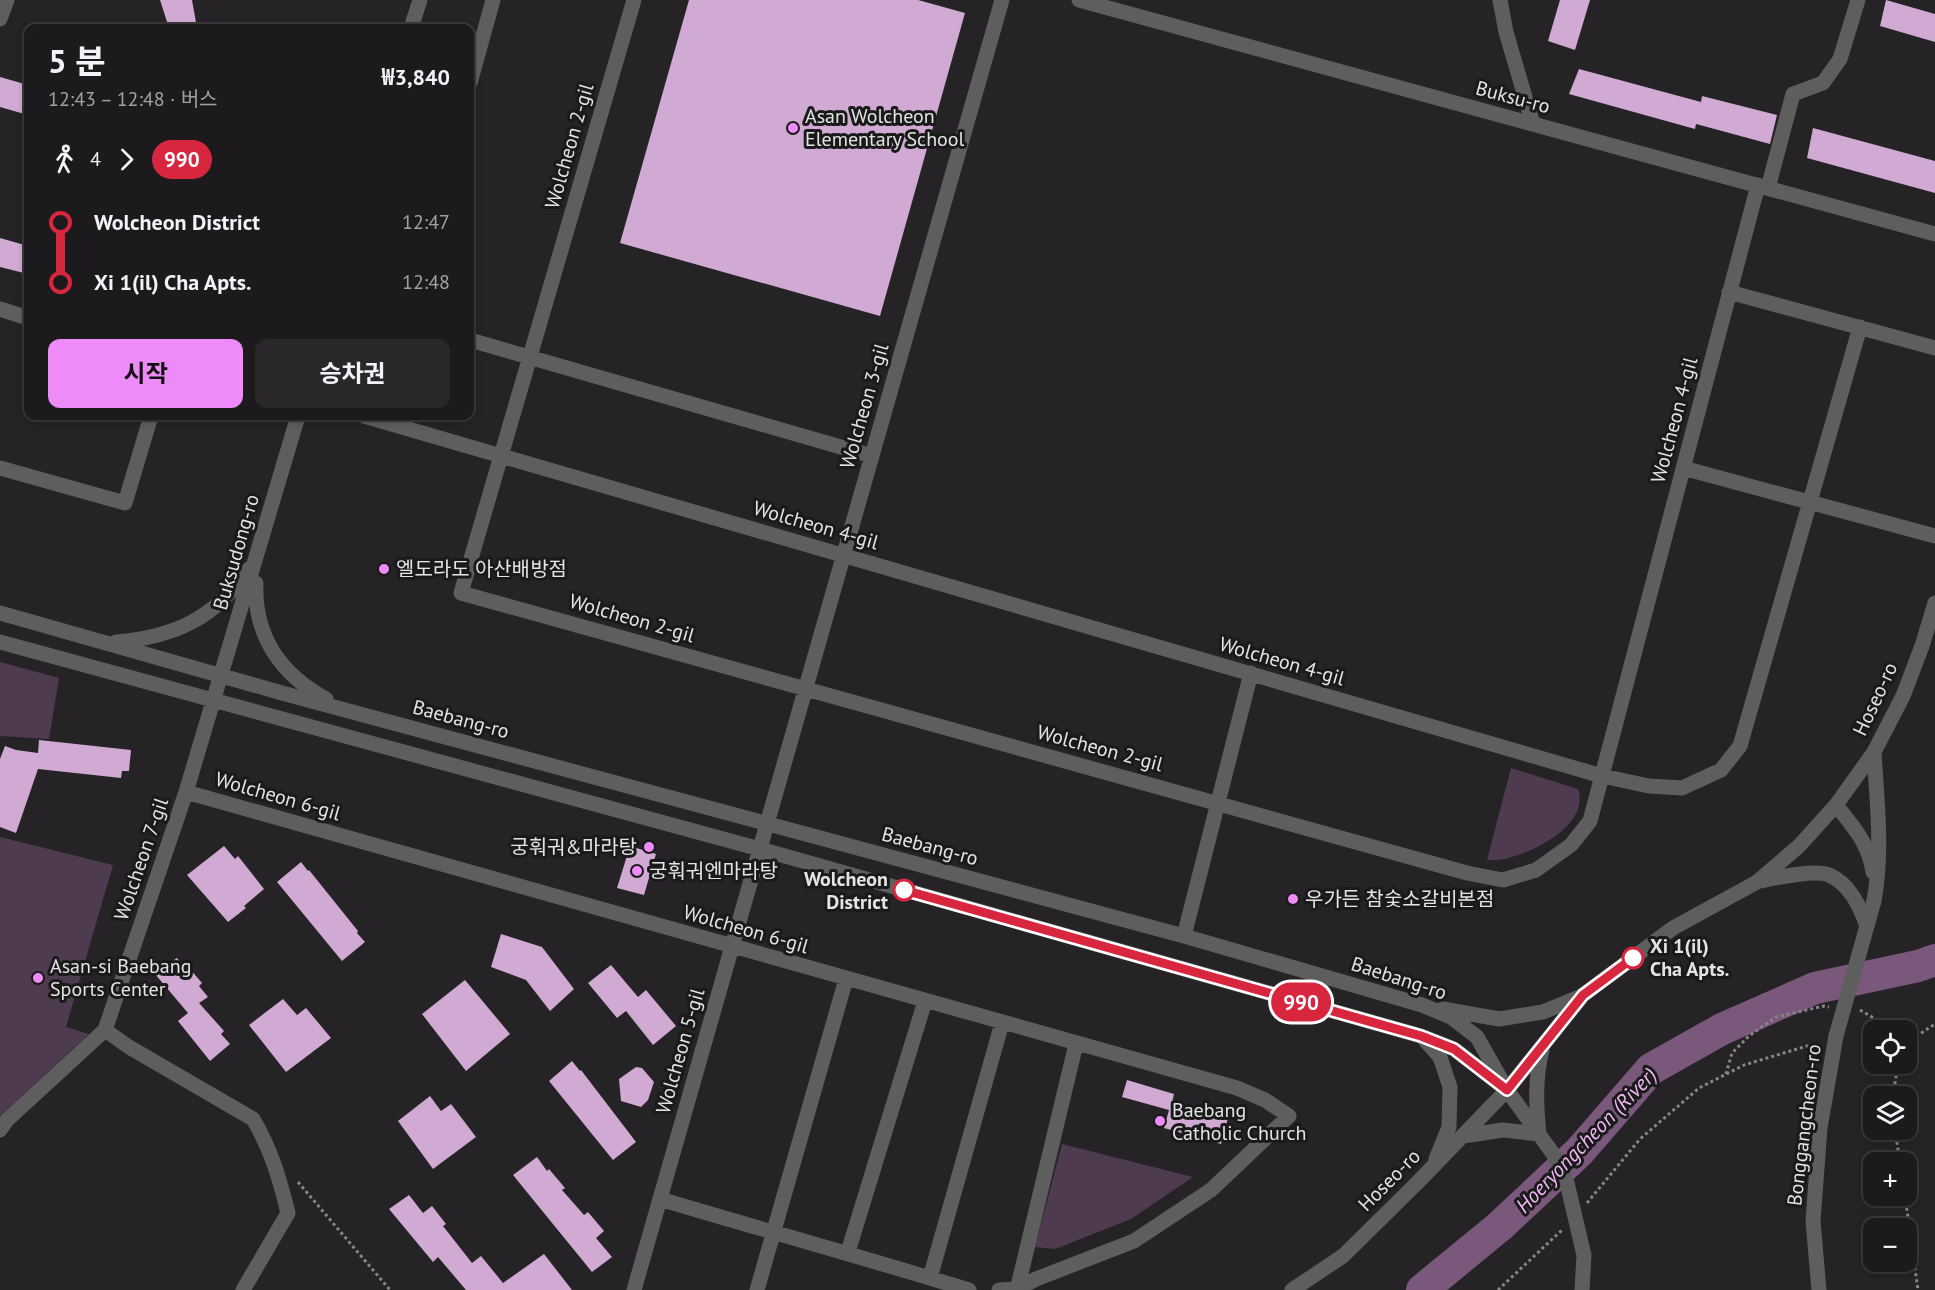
<!DOCTYPE html>
<html lang="ko">
<meta charset="utf-8">
<style>
body{margin:0;font-family:"PT Sans","Noto Sans KR",sans-serif;background:#292729;color:#f1f3f6;height:100vh;display:flex;flex-direction:column;font-size:22px;white-space:nowrap}
*{box-sizing:border-box;margin:0}
p{font-size:20px;color:#a0a1a3}
.icon{flex:none;width:33px;height:33px;fill:none;stroke:currentColor;stroke-width:2;stroke-linecap:round;stroke-linejoin:round}
.map{position:relative;flex:1;overflow:hidden}
.side{position:absolute;left:24px;top:24px;width:450px;height:396px;display:flex;flex-direction:column;background:#1c1a1c;border-radius:12px;box-shadow:0 3px 9px #0003,0 0 0 2px #3a383b}
.side>*{flex:none}
.badge{padding:0 12px;border-radius:20px;font-size:21px;line-height:39px}
.controls{position:absolute;left:1863px;top:1020px;display:grid;gap:12px}
.controls a{display:grid;place-items:center;width:54px;height:54px;border-radius:12px;background:#1c1a1c;box-shadow:0 3px 9px #0003,0 0 0 2px #3a383b;font-size:30px}
.map>.badge{position:absolute;translate:-50% -50%;box-shadow:0 0 0 3px #fff}
.legs{display:flex;align-items:center;gap:9px;height:66px;padding:0 24px;font-size:20px}
.legs p{margin-inline-start:auto}
.summary{display:flex;align-items:center;justify-content:space-between;height:102px;padding:0 24px}
h1{font-size:33px;font-weight:700;line-height:45px}
.button{display:flex;gap:12px;margin-top:auto;padding:12px 24px}
.button a{flex:1;height:69px;border-radius:12px;background:#ee8bf8;color:#111;font-size:24px;font-weight:700;line-height:69px;text-align:center}
.button a+a{background:#292729;color:#f1f3f6}
ul{padding:0 24px;list-style:none}
li{display:flex;align-items:center;gap:21px;height:60px;font-size:22px}
li i{display:grid;place-items:center;width:9px;height:100%;margin:0 8px;background:currentColor}
li i::after{content:'';width:15px;height:15px;margin:-8px;border:4px solid;border-radius:50%;background:#1c1a1c}
li p{margin-inline-start:auto}
li:first-child i{background:linear-gradient(#0000 50%,currentColor 0)}
li:last-child i{background:linear-gradient(currentColor 50%,#0000 0)}
.map>svg:first-child{display:block}
</style>
<div class="map">
<svg width="1935" height="1290" viewBox="0 0 1935 1290">
<rect width="100%" height="100%" fill="#252325"/>
<path fill="#4e3b50" d="M0 662 59 678 49 739 0 736Z
M1511 768 1578 789C1590 825 1534 852 1505 859 1500 860 1493 860 1487 860Z
M0 837 113 865 66 1027 89 1034 0 1116Z
M1062 1144 1193 1177 1131 1219 1055 1249 1035 1247Z"/>
<g fill="none" stroke-linecap="round" stroke-linejoin="round">
<path stroke="#79587c" stroke-width="32" d="M1422 1290 1500 1226 1579 1152 1651 1069 1722 1029 1815 988 1918 966 1935 960"/>
</g>
<path fill="#d0aad3" d="M160 0H192L197 28H169Z
M689 0H918L965 13 880 316 620 243Z
M1560 0H1590L1575 50 1548 41Z
M1886 0 1935 14V42L1880 26Z
M1579 69 1701 102 1702 96 1777 115 1770 144 1696 124 1695 129 1569 94Z
M0 77 28 85V115L0 107Z
M1813 128 1935 161V193L1807 158Z
M0 238 28 246V274L0 267Z
M39 740 131 750 129 771H122L121 778 38 769 16 833 0 827V759L5 746 16 750 38 753Z
M224 846 235 859 238 856 264 889 244 906 246 908 228 922 187 875Z
M630 846 656 854 644 895 617 888Z
M301 862 308 871 309 870 358 931 357 933 365 942 342 961 277 882Z
M501 934 542 947 574 989 550 1011 526 980 491 967Z
M177 958 186 970 189 968 202 983 199 986 208 997 199 1003 224 1031 221 1034 230 1044 210 1061 178 1021 188 1013 155 974Z
M611 965 638 997 646 990 676 1026 653 1045 626 1011 617 1018 588 983Z
M465 980 510 1034 466 1071 422 1014Z
M283 999 297 1015 306 1008 331 1038 286 1072 249 1025Z
M572 1061 580 1071 581 1070 636 1142 613 1160 549 1081Z
M636 1067 642 1068 654 1082 648 1100 641 1107 621 1101 619 1079Z
M1127 1080 1174 1094 1172 1103 1228 1118 1221 1144 1164 1128 1169 1110 1122 1097Z
M430 1096 441 1111 451 1104 476 1137 433 1169 398 1121Z
M537 1157 547 1171 549 1169 565 1188 562 1190 584 1215 588 1212 604 1231 596 1238 612 1257 592 1272 513 1175Z
M409 1195 423 1213 432 1206 446 1224 443 1226 472 1263 481 1256 503 1283 544 1254 572 1290H466L438 1257 433 1262 389 1209Z"/>
<g fill="none" stroke-linecap="round" stroke-linejoin="round">
<path stroke="#868587" stroke-width="3" stroke-dasharray="3 3" stroke-linecap="butt" d="M1860 1010 1877 1020 1886 1030
M1906 1043 1935 1024
M1726 1074 1732 1053 1749 1036 1776 1017 1824 1006 1829 1007
M1893 1096 1898 1064
M1895 1130 1900 1162
M298 1182 390 1290
M1905 1196 1918 1290
M1587 1203 1640 1139 1699 1088 1744 1065 1807 1046 1820 1047
M1498 1290 1562 1230"/>
<path stroke="#5f5e5f" stroke-width="15" d="M634 0 461 593 1467 873 1503 880 1536 870 1571 845 1590 821 1758 185
M1079 0 1935 234
M1500 0 1506 32 1533 124
M0 19 7 0
M411 28 420 0
M470 83 493 0
M1768 188 1793 94 1823 83 1840 59 1858 0
M1729 292 1935 348
M0 309 28 318
M470 340 872 456
M364 416 1602 776 1649 786 1682 788 1721 770 1740 746 1860 327
M0 468 125 503 151 416
M1683 468 1935 536
M256 583C254 635 280 674 326 699
M0 613 282 693 1184 936 1422 1005 1451 1017 1477 1037 1507 1090 1554 1155 1567 1183 1584 1255 1582 1290
M0 642 760 849 1421 1036 1454 1049 1502 1086
M116 642C175 637 215 618 249 569
M1874 752C1877 803 1883 851 1874 901
M186 792 1237 1088 1265 1100 1289 1116 1211 1190 1134 1241 1036 1279 1017 1289 999 1290
M1836 805C1853 826 1869 844 1873 872
M1760 881C1775 878 1816 869 1829 875 1850 884 1860 907 1867 926
M1184 936 1251 673
M1443 1009 1499 1019 1543 1012 1582 996
M105 1030 129 1047 253 1119C271 1149 280 1180 288 1213L243 1290
M1425 1040 1440 1057 1450 1087 1449 1127 1436 1159
M0 1130 7 1120 105 1030 186 792 298 416
M1463 1136 1503 1130 1539 1134C1536 1105 1535 1078 1542 1050
M660 1199C763 1230 866 1258 969 1290
M848 1252 925 1001
M930 1278 1002 1023
M634 1290 1002 0
M757 1290 846 979
M1017 1290 1076 1044
M1292 1290 1343 1256 1418 1182 1507 1090 1583 995 1673 928 1757 882 1799 846 1836 805 1874 752 1903 696 1922 646 1935 603
M1819 1290 1813 1221 1820 1128 1836 1036"/>
<path stroke="#5f5e5f" stroke-width="15" d="M1836 1036 1874 901"/>
</g>
<g fill="none" stroke-linecap="round" stroke-linejoin="round">
<g stroke="#fff" stroke-width="14">
<path id="line-1" d="M904 890 1421 1036 1454 1049 1507 1090 1583 995 1633 958"/>
</g>
<use href="#line-1" stroke="#d7263d" stroke-width="9"/>
</g>
<g fill="#ee8bf8" stroke="#1b1a1b" stroke-width="2">
<circle cx="793" cy="128" r="6"/>
<circle cx="384" cy="569" r="6"/>
<circle cx="649" cy="847" r="6"/>
<circle cx="637" cy="871" r="6"/>
<circle cx="1293" cy="899" r="6"/>
<circle cx="38" cy="978" r="6"/>
<circle cx="1160" cy="1121" r="6"/>
</g>
<g fill="#fff" stroke="#d7263d" stroke-width="3">
<circle cx="904" cy="890" r="10"/>
<circle cx="1633" cy="958" r="10"/>
</g>
<g text-anchor="middle" dominant-baseline="central" stroke-width="6" stroke-linejoin="round" paint-order="stroke">
<g font-size="20" fill="#e4e3e5" stroke="#1b1a1b">
<text transform="translate(1513 97) rotate(15)">Buksu-ro</text>
<text transform="translate(569 146) rotate(-74)">Wolcheon 2-gil</text>
<text transform="translate(864 406) rotate(-74)">Wolcheon 3-gil</text>
<text transform="translate(1674 420) rotate(-75)">Wolcheon 4-gil</text>
<text transform="translate(816 525) rotate(16)">Wolcheon 4-gil</text>
<text transform="translate(236 552) rotate(-74)">Buksudong-ro</text>
<text transform="translate(632 618) rotate(16)">Wolcheon 2-gil</text>
<text transform="translate(1282 661) rotate(16)">Wolcheon 4-gil</text>
<text transform="translate(1875 699) rotate(-65)">Hoseo-ro</text>
<text transform="translate(461 719) rotate(15)">Baebang-ro</text>
<text transform="translate(1100 748) rotate(15)">Wolcheon 2-gil</text>
<text transform="translate(278 796) rotate(16)">Wolcheon 6-gil</text>
<text transform="translate(930 846) rotate(15)">Baebang-ro</text>
<text transform="translate(141 859) rotate(-71)">Wolcheon 7-gil</text>
<text transform="translate(746 929) rotate(16)">Wolcheon 6-gil</text>
<text transform="translate(1399 978) rotate(18)">Baebang-ro</text>
<text transform="translate(680 1051) rotate(-74)">Wolcheon 5-gil</text>
<text transform="translate(1804 1125) rotate(-83)">Bonggangcheon-ro</text>
<text transform="translate(1389 1180) rotate(-45)">Hoseo-ro</text>
</g>
<g font-size="20" fill="#e4e3e5" stroke="#1b1a1b" text-anchor="start">
<text x="805" y="116">Asan Wolcheon<tspan x="805" dy="23">Elementary School</tspan></text>
<text x="396" y="569">엘도라도 아산배방점</text>
<text x="637" y="847" text-anchor="end">궁훠궈&amp;마라탕</text>
<text x="649" y="871">궁훠궈엔마라탕</text>
<text x="1305" y="899">우가든 참숯소갈비본점</text>
<text x="50" y="966">Asan-si Baebang<tspan x="50" dy="23">Sports Center</tspan></text>
<text x="1172" y="1110">Baebang<tspan x="1172" dy="23">Catholic Church</tspan></text>
</g>
<g font-size="20" font-weight="bold" fill="#e4e3e5" stroke="#1b1a1b" text-anchor="end">
<text x="888" y="879">Wolcheon<tspan x="888" dy="23">District</tspan></text>
<text x="1650" y="946" text-anchor="start">Xi 1(il)<tspan x="1650" dy="23">Cha Apts.</tspan></text>
</g>
<g font-size="21" font-style="italic" fill="#f1baf6" stroke="#1b1a1b">
<text transform="translate(1586 1140) rotate(-46)">Hoeryongcheon (River)</text>
</g>
</g>
</svg>
<div class="controls">
<a><svg class="icon" aria-label="locate" viewBox="0 0 24 24"><circle cx="12" cy="12" r="6"/><path d="M12 2v4M12 18v4M2 12h4M18 12h4"/></svg></a>
<a><svg class="icon" aria-label="layers" viewBox="0 0 24 24"><path d="M12 4l9 5-9 5-9-5zM3 14l9 5 9-5"/></svg></a>
<a>+</a>
<a>−</a>
</div>
<b class="badge" style="left:1301px;top:1002px;background:#d7263d;color:#fff">990</b>
<section class="side">
<div class="summary"><div><h1>5 분</h1><p>12:43 – 12:48 · 버스</p></div><b>₩3,840</b></div>
<div class="legs"><svg class="icon" aria-label="walk" viewBox="0 0 24 24"><circle cx="13" cy="4" r="2"/><path d="M13 8l-2 6 4 7M11 14l-3 7M7 12l3-4h3l4 4"/></svg>4<svg class="icon" aria-label="forward" viewBox="0 0 24 24"><path d="M9 5l7 7-7 7"/></svg><b class="badge" style="background:#d7263d;color:#fff">990</b></div>
<ul>
<li><i style="color:#d7263d"></i><b>Wolcheon District</b><p>12:47</p></li>
<li><i style="color:#d7263d"></i><b>Xi 1(il) Cha Apts.</b><p>12:48</p></li>
</ul>
<div class="button"><a>시작</a><a>승차권</a></div>
</section>
</div>
